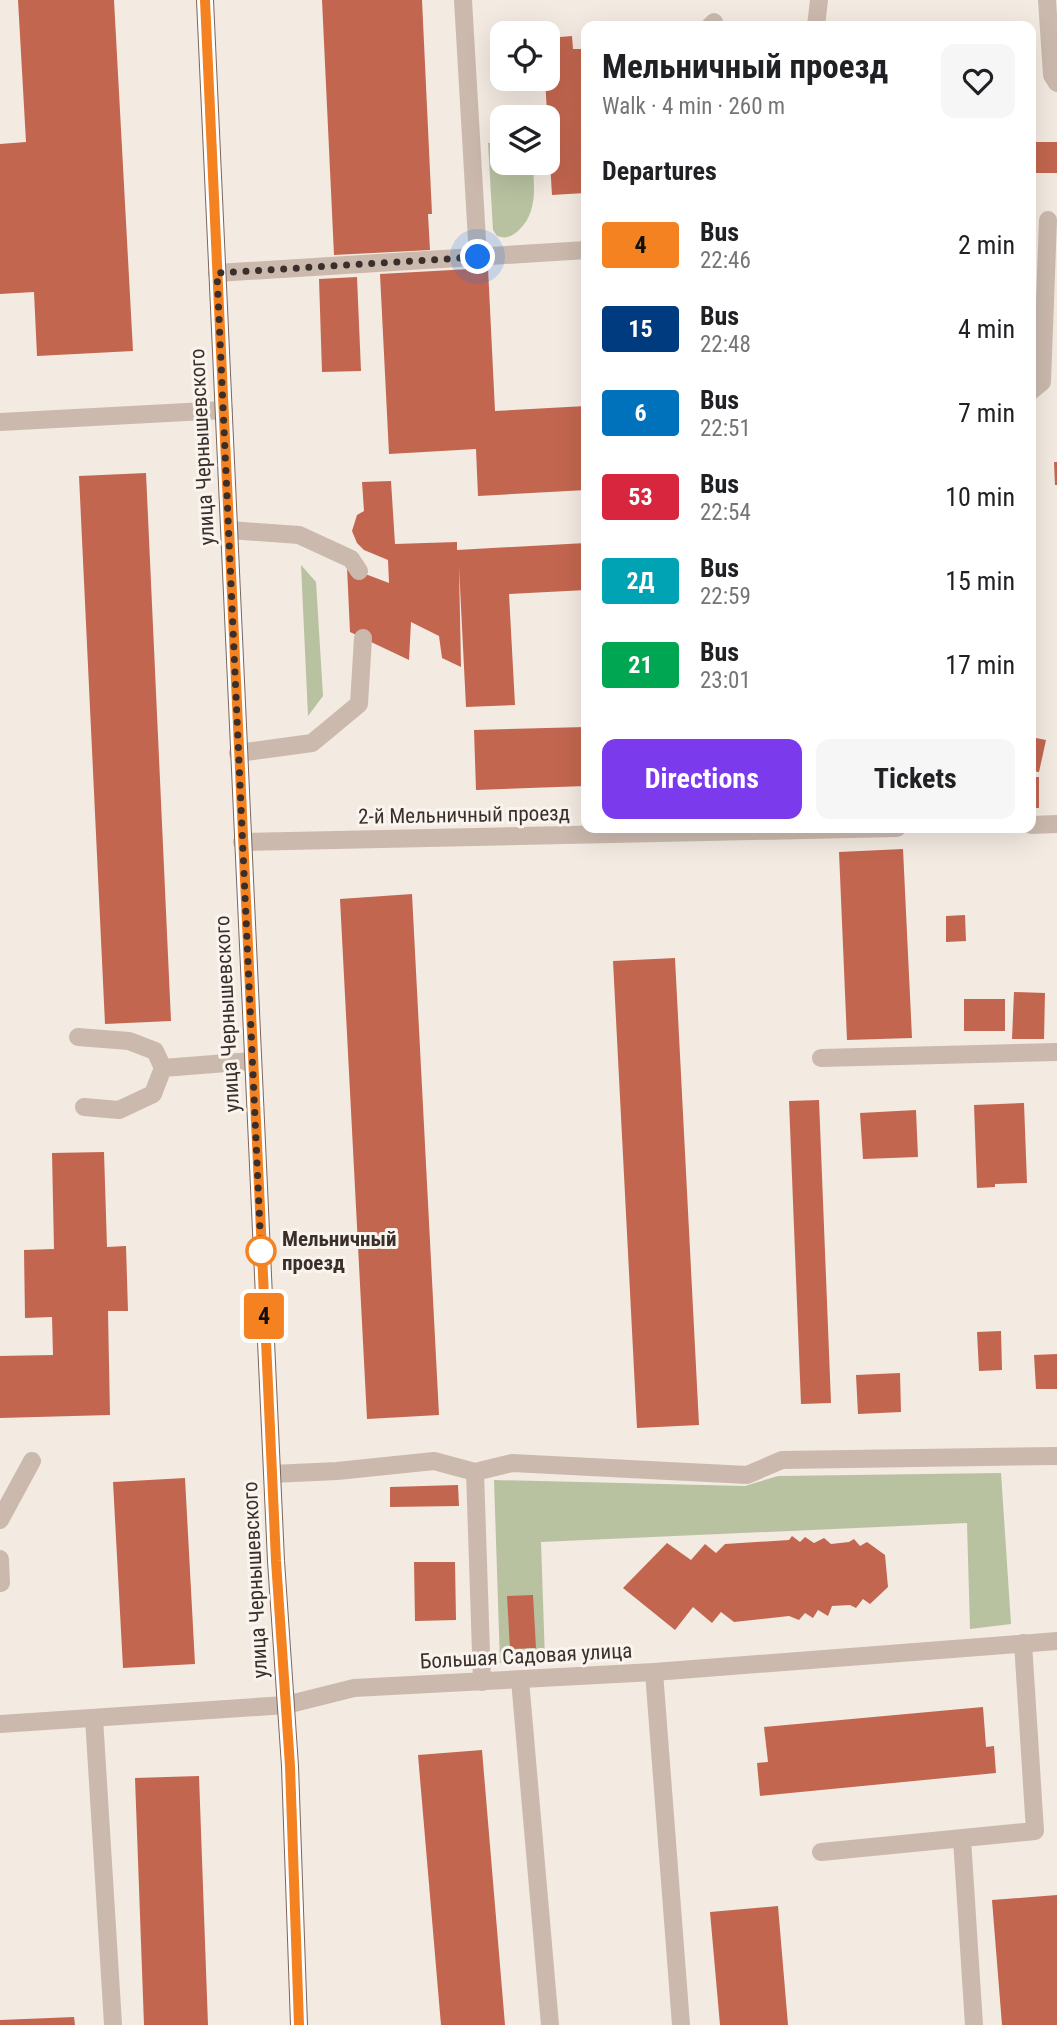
<!DOCTYPE html>
<meta charset="utf-8">
<style>
body{margin:0;font-family:"Roboto Condensed",sans-serif;background:#f6f6f6;color:#202124;height:100vh;display:flex;flex-direction:column;font-size:26px;white-space:nowrap}
*{box-sizing:border-box;margin:0}
p{font-size:23px;color:#757577}
.icon{flex:none;width:38px;height:38px;fill:none;stroke:currentColor;stroke-width:2;stroke-linecap:round;stroke-linejoin:round}
.map{position:relative;flex:1;overflow:hidden}
.details{position:absolute;left:581px;top:21px;width:455px;height:812px;display:flex;flex-direction:column;background:#fff;border-radius:14px;box-shadow:0 7px 28px #0002}
.details>*{flex:none}
.badge{padding:0 14px;border-radius:5px;font-size:24px;line-height:46px}
.controls{position:absolute;left:490px;top:21px;display:grid;gap:14px}
.controls a{display:grid;place-items:center;width:70px;height:70px;border-radius:14px;background:#fff;box-shadow:0 7px 28px #0002;font-size:35px}
.you{position:absolute;width:35px;height:35px;margin:-18px;border:5px solid #fff;border-radius:50%;background:#1a73e8;box-shadow:0 0 0 10px #1a73e833}
.map>.badge{position:absolute;translate:-50% -50%;box-shadow:0 0 0 4px #fff}
h2{padding:0 21px;font-size:26px;line-height:63px}
.round{display:grid;place-items:center;flex:none;width:74px;height:74px;border-radius:14px;background:#f6f6f6}
.headline{display:flex;align-items:center;justify-content:space-between;height:119px;padding:0 21px}
h1{font-size:33px;font-weight:700;line-height:52px}
.primary-button{display:flex;gap:14px;margin-top:auto;padding:14px 21px}
.primary-button a{flex:1;height:80px;border-radius:14px;background:#7c3aed;color:#fff;font-size:28px;font-weight:700;line-height:80px;text-align:center}
.primary-button a+a{background:#f6f6f6;color:#202124}
ul{padding:0;list-style:none}
li{display:flex;align-items:center;gap:21px;height:84px;padding:0 21px}
li div{flex:1}
li b{display:block;font-size:26px}
li em{font-style:normal}
li .badge{min-width:77px;font-weight:700;text-align:center}
.map>svg:first-child{display:block}
</style>
<div class="map">
<svg width="1057" height="2025" viewBox="0 0 1057 2025">
<rect width="100%" height="100%" fill="#f3eae1"/>
<path fill="#b8c2a1" d="M502 142V163H533C534 188 538 213 518 231 511 237 506 239 497 236L493 230 488 143Z
M301 565 316 582 323 696 308 716Z
M1001 1473 1011 1624 970 1629 967 1523 541 1542 545 1660 500 1663 494 1480 745 1486 778 1476Z"/>
<path fill="#c3664f" d="M18 0H114L133 351 37 356 34 292 0 294V144L26 142Z
M322 0H422L432 214H428L430 250 334 255Z
M572 36 573 49H586L585 193 552 195 545 79H548V38Z
M1031 142H1057V173H1031Z
M488 268 495 411 586 406V490L478 496 476 449 389 454 380 274Z
M357 277 361 371 322 372 319 279Z
M1054 462H1057V485H1055Z
M146 473 171 1021 105 1024 79 476Z
M391 481 395 544 457 542V550L586 543V590L509 594 515 705 466 707 459 567 461 667 442 658 439 636 411 622 409 660 350 632 347 567 389 583 388 560 364 550 357 543 352 531 357 515 364 511 362 482Z
M586 727V786L476 790 474 730Z
M1031 737 1046 740 1039 772 1031 771Z
M1031 777H1039V808H1031Z
M903 849 912 1038 847 1040 839 852Z
M412 894 439 1415 367 1419 340 899Z
M965 915 966 941 946 942V916Z
M675 958 699 1425 637 1428 613 961Z
M1014 992 1045 993 1044 1039H1012Z
M964 999H1005V1031H964Z
M819 1100 831 1403 801 1404 789 1101Z
M1024 1103 1027 1183 995 1184V1187L977 1188 974 1105Z
M916 1110 918 1157 863 1159 860 1113Z
M104 1152 107 1247 126 1246 128 1311H108L110 1415 0 1418V1356L53 1355 52 1317 25 1318 24 1250 54 1249 52 1153Z
M1001 1331 1002 1370 979 1371 977 1332Z
M1057 1354V1389H1036L1034 1355Z
M900 1373 901 1412 858 1414 856 1375Z
M185 1478 195 1664 123 1668 113 1482Z
M458 1485 459 1506 390 1507V1487Z
M792 1536 800 1542 805 1537 814 1543 824 1538 831 1544 849 1542 854 1539 860 1546 867 1542 885 1555 888 1587 870 1604 863 1599 856 1608 850 1605 832 1606 828 1616 818 1610 813 1618 805 1613 799 1620 789 1616 734 1622 721 1612 712 1623 693 1607 675 1630 623 1588 667 1543 691 1560 705 1544 716 1553 725 1544 789 1540Z
M414 1562H455L456 1620 415 1621Z
M533 1595 536 1648 510 1649 507 1596Z
M983 1707 986 1747 994 1746 996 1773 760 1796 757 1763 768 1762 764 1727Z
M482 1750 505 2025H441L418 1755Z
M199 1776 208 2025H144L135 1778Z
M1057 1895V2025H1002L992 1900Z
M778 1906 788 2025H720L710 1912Z
M74 2017 75 2025H0V2020Z"/>
<g fill="none" stroke-linecap="round" stroke-linejoin="round">
<path stroke="#cbb9ad" stroke-width="18" d="M463 0 478 257
M1047 0 1052 75 1057 83
M710 26 714 22
M816 26 819 0
M217 273 586 250
M1031 391 1042 382 1048 220
M229 530 299 535 351 559 359 571
M238 753 312 743 359 704 363 638
M78 1037 129 1041 155 1051 163 1068
M84 1107 119 1110 153 1094 163 1068 252 1061
M475 1472 482 1682
M0 1520 32 1461
M0 1559 1 1583
M654 1672 681 2025
M520 1680 550 2025
M94 1718 113 2024
M962 1839 974 2025
M821 1852 1035 1831 1023 1643"/>
<path stroke="#cbb9ad" stroke-width="18" d="M0 422 224 410
M1031 825 1057 824
M242 842 897 828
M821 1058 1057 1052
M272 1474 337 1471 434 1461 475 1472 512 1463 747 1475 782 1460 1057 1456
M0 1724 286 1705 354 1688 654 1672 1057 1641"/>
<path stroke="#7b665d" stroke-width="18" d="M205 0 276 1561 290 1766 299 2025"/>
</g>
<g fill="none" stroke-linecap="round" stroke-linejoin="round">
<g stroke="#fff" stroke-width="16">
<path id="line" d="M205 0 276 1561 290 1766 299 2025"/>
</g>
<use href="#line" stroke="#f58220" stroke-width="10"/>
<path stroke="#3a2f2b" stroke-width="7" stroke-dasharray="0 12.6" d="M261 1251 217 273 478 257"/>
</g>
<circle fill="#fff" stroke="#f58220" stroke-width="3.5" cx="261" cy="1251" r="14"/>
<g text-anchor="middle" dominant-baseline="central" stroke-width="6" stroke-linejoin="round" paint-order="stroke">
<g font-size="21" fill="#3a2f2b" stroke="#faf4ee">
<text transform="translate(202 447) rotate(-93)">улица Чернышевского</text>
<text transform="translate(464 815) rotate(-1)">2-й Мельничный проезд</text>
<text transform="translate(227 1014) rotate(-93)">улица Чернышевского</text>
<text transform="translate(255 1580) rotate(-93)">улица Чернышевского</text>
<text transform="translate(526 1656) rotate(-3)">Большая Садовая улица</text>
</g>
<g font-size="21" font-weight="bold" fill="#3a2f2b" stroke="#faf4ee" text-anchor="start">
<text x="282" y="1239">Мельничный<tspan x="282" dy="24">проезд</tspan></text>
</g>
</g>
</svg>
<div class="controls">
<a><svg class="icon" aria-label="locate" viewBox="0 0 24 24"><circle cx="12" cy="12" r="6"/><path d="M12 2v4M12 18v4M2 12h4M18 12h4"/></svg></a>
<a><svg class="icon" aria-label="layers" viewBox="0 0 24 24"><path d="M12 4l9 5-9 5-9-5zM3 14l9 5 9-5"/></svg></a>
</div>
<div class="you" style="left:478px;top:257px"></div>
<b class="badge" style="left:264px;top:1316px;background:#f58220;color:#111">4</b>
<section class="details">
<div class="headline"><div><h1>Мельничный проезд</h1><p>Walk · 4 min · 260 m</p></div><a class="round"><svg class="icon" aria-label="heart" viewBox="0 0 24 24"><path d="M12 20l-8-8c-3-5 5-10 8-4 3-6 11-1 8 4z"/></svg></a></div>
<h2>Departures</h2>
<ul>
<li><span class="badge" style="background:#f58220;color:#111">4</span><div><b>Bus</b><p>22:46</p></div><em>2 min</em></li>
<li><span class="badge" style="background:#003b80;color:#fff">15</span><div><b>Bus</b><p>22:48</p></div><em>4 min</em></li>
<li><span class="badge" style="background:#0072bc;color:#fff">6</span><div><b>Bus</b><p>22:51</p></div><em>7 min</em></li>
<li><span class="badge" style="background:#d7263d;color:#fff">53</span><div><b>Bus</b><p>22:54</p></div><em>10 min</em></li>
<li><span class="badge" style="background:#00a3b4;color:#fff">2Д</span><div><b>Bus</b><p>22:59</p></div><em>15 min</em></li>
<li><span class="badge" style="background:#00a651;color:#fff">21</span><div><b>Bus</b><p>23:01</p></div><em>17 min</em></li>
</ul>
<div class="primary-button"><a>Directions</a><a>Tickets</a></div>
</section>
</div>
